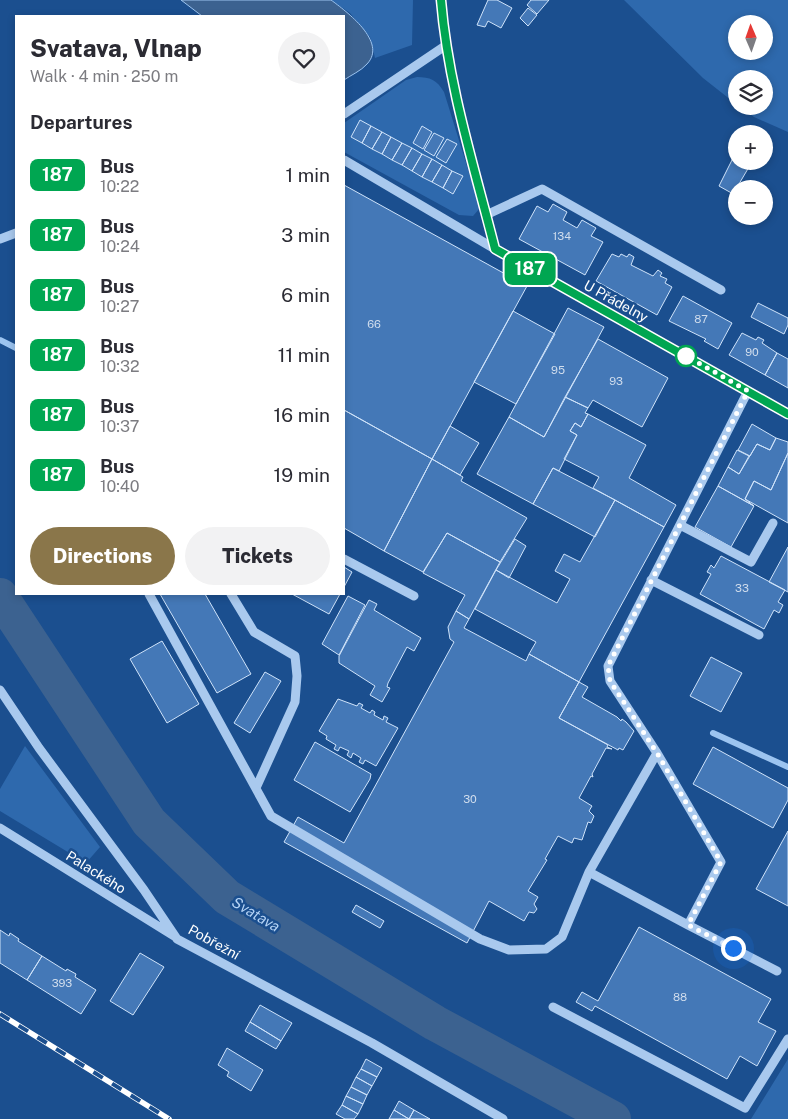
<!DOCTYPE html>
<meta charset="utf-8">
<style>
body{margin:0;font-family:"Public Sans",sans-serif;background:#f2f2f3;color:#2b2b33;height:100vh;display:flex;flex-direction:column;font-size:19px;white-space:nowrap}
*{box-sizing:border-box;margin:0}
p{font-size:16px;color:#7c7c81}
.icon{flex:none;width:28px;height:28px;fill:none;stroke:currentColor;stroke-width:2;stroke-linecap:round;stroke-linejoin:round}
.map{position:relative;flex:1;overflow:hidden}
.side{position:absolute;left:15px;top:15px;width:330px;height:580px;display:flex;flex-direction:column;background:#fff;border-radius:0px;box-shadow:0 2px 8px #0003}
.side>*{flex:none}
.badge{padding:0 10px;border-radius:8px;font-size:18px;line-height:32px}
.needle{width:32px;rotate:358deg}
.controls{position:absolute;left:728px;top:15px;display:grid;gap:10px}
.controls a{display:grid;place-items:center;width:45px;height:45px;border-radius:50%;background:#fff;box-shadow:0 2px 8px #0003;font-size:25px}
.you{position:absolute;width:25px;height:25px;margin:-12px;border:4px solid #fff;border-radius:50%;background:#1a73e8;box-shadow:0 0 0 8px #1a73e833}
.map>.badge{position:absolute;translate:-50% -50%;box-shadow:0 0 0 2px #fff}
h2{padding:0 15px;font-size:19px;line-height:45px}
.round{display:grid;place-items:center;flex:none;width:52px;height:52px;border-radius:26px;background:#f2f2f3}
.head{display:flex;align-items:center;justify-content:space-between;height:85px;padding:0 15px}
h1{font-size:24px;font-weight:800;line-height:38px}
.button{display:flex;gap:10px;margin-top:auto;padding:10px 15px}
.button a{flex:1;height:58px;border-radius:30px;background:#8a764a;color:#fff;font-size:20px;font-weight:800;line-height:58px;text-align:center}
.button a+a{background:#f2f2f3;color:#2b2b33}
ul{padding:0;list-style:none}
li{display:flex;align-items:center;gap:15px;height:60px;padding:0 15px}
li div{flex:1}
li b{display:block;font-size:19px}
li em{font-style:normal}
li .badge{min-width:55px;font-weight:700;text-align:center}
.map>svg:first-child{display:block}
</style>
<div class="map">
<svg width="788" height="1119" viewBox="0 0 788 1119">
<rect width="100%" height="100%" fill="#1b4f8f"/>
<path fill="#2e69ad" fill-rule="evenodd" d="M331 0H413L412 45 375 58 370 37 350 13Z
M624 0H788V132L754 117 739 106H764V79H736V104L703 78ZM736 24H764V51H736Z
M417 77C430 77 437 80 444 92L480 208 473 216 459 215 344 152V123L406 80Z
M25 746 100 847 86 863 0 811V789Z
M788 1059V1119H751Z"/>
<path fill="#3c6290" stroke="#9cc4f0" d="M181 0H331C346 11 388 42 367 64 361 71 351 75 344 80V16H202Z"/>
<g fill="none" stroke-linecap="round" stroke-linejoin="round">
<path stroke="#9cc4f0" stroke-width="6" d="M0 340 16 348
M713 733 788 767"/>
<path stroke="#3c6290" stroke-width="36" d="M0 596 149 822 227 897 435 1023 613 1119"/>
</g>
<path fill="#4478b7" stroke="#cfe3fa" d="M488 0H497L512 8 501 28 488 21 485 27 477 25Z
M531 0H549L537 14 527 5Z
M528 8 537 15 528 26 520 18Z
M360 120 371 126 362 143 351 137Z
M371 126 382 132 372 149 362 143Z
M422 126 432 132 423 149 413 143Z
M382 132 391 137 382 154 372 149Z
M434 133 444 138 434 156 424 150Z
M391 137 402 143 392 160 382 154Z
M447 139 457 144 446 163 436 157Z
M402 143 412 148 402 165 392 160Z
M412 148 422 154 412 171 402 165Z
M422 154 432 159 422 177 412 171Z
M733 158 749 167 736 189 735 195 719 186Z
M432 159 442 165 432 182 422 177Z
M442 165 452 171 443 188 432 182Z
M452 171 463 176 453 194 443 188Z
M344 185 527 286 432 459 344 410Z
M553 204 567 212 563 220 577 228 582 220 596 228 591 236 603 242 585 275 519 239 537 206 548 212Z
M612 254 619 257 621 254 627 257 629 254 634 257 631 265 653 276 658 270 662 273 660 276 667 279 665 283 672 287 657 315 596 281Z
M683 296 732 323 718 349 704 341 706 339 669 321Z
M758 303 788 318V325L784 334 751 317Z
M568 308 604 327 544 437 509 417Z
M513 311 555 334 516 404 474 382Z
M742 333 756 340 758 337 764 340 762 343 777 353 765 375 729 355Z
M598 339 668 378 642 427 593 400 588 408 565 397Z
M777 353 788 359V388L765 375Z
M565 397 588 408 585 413 588 414 581 427 575 423 570 431 577 435 559 471 553 468 533 504 477 474 509 417 544 437Z
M344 410 432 459 384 551 344 528Z
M588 414 646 445 629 478 676 505 664 527 593 488 599 477 564 459 577 435 570 431 575 423 581 427Z
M752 424 776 438 770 450 757 444 750 456 738 450Z
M450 426 479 443 460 475 432 459Z
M776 438 788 442V453L771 490 754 481 745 499 754 506 718 486 728 467 739 474 757 444 770 450Z
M737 450 749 456 739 474 728 467Z
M788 453V523L745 499 754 481 771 490Z
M432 459 463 477 461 481 527 518 500 562 447 533 423 572 384 551Z
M553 468 615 500 595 537 533 504Z
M718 486 754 506 731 547 695 527Z
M615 500 664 527 579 682 529 654 536 642 475 609 496 570 557 603 570 579 555 571 564 554 580 562Z
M447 533 500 562 469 619 456 611 465 595 423 573Z
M515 539 526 546 509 578 496 570Z
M788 547V592L769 582Z
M721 556 785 590 778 602 783 605 779 613 774 610 764 629 700 594 711 574 707 572 711 565 714 568Z
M344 567 352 572 344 587Z
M160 594H205L251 674 217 693Z
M292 594H340L329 614Z
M348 596 365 605 339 655 322 644Z
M369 600 377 604 374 610 421 638 414 651 407 647 388 683 387 687 390 688 382 702 370 695 375 686 339 663V656Z
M456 611 469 619 464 628 526 661 529 654 579 682 559 718 608 745 607 747 612 749 606 748 592 774 593 777 591 776 579 798 592 806 589 811 594 816 591 823 588 822 582 840 574 838 572 843 558 836 545 859 547 860 528 891 538 897 534 904 537 909 534 913 529 912 524 921 489 901 467 943 284 842 298 817 344 843 454 642 450 639 448 627Z
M162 641 199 704 167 723 130 659Z
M711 657 742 673 721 712 690 696Z
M265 672 281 681 250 733 234 723Z
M579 682 588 687 582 697 617 717 621 721 622 719 626 722 634 731 623 750 619 748 618 750 559 718Z
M338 699 357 706 359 703 363 705 361 708 370 713 372 710 375 712 374 715 383 720 384 716 388 718 386 722 398 728 376 766 365 760 363 764 359 762 361 758 353 753 351 758 347 755 349 751 340 747 338 751 334 749 336 745 326 739 327 736 319 731Z
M315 742 371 774 370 779 350 812 294 780Z
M713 747 788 788V800L773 828 693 784Z
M788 831V906L756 889Z
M356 905 384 921 380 928 352 912Z
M639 927 771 999 758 1022 776 1031 757 1066 740 1056 727 1079 595 1006 592 1011 576 1002 582 992 598 1001Z
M0 930 9 936 10 933 19 939 18 941 42 956 27 980 0 963Z
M140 953 164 967 133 1015 110 1001Z
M42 956 66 971 67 969 76 974 75 977 96 990 81 1014 27 980Z
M260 1005 292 1023 281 1041 250 1022Z
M250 1022 281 1041 276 1049 245 1031Z
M227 1048 263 1070 251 1091 227 1076 229 1072 218 1065Z
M366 1059 382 1068 377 1077 361 1069Z
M361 1069 377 1077 372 1086 356 1077Z
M356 1077 372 1086 367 1095 351 1087Z
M351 1087 367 1095 363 1104 346 1096Z
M346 1096 363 1104 358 1114 342 1105Z
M399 1101 414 1110 409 1119 394 1110Z
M342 1105 358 1114 354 1119H345L336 1114Z
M394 1110 409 1119H389Z
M414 1110 430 1119H409Z"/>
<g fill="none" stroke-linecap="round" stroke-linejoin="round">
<path stroke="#a9c9ee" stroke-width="9" d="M441 0C448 85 473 166 495 249L788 414
M344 114 445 46
M344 160 495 249
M486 215 542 189 721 290
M0 239 16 233
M680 525 751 562 773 523
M344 559 414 596
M651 580 759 635
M149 594 271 816 480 939 509 950 546 949 562 937 589 872
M231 594 254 632 295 656 297 676 295 702 256 788
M0 690 39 748 144 890 177 939 372 1043 503 1119
M657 753 589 872 688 925 721 862 657 753 610 681 608 666 748 391
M0 828 174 936
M688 925 777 971
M553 1007 745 1108 788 1039"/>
<g stroke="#fff" stroke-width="5.5">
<path id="rail" d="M0 1014 169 1119"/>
</g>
<use href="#rail" stroke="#1b4f8f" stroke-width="4" stroke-dasharray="11" stroke-linecap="butt"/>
</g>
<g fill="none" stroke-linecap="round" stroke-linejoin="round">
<g stroke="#fff" stroke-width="11">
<path id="line" d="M441 0C448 85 474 166 495 249L788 414"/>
</g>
<use href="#line" stroke="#00a651" stroke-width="8"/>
<path stroke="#fff" stroke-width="5" stroke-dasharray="0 9" d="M686 356 681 353 748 391 608 666 610 681 657 753 721 862 688 925 733 948"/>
</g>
<circle fill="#fff" stroke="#00a651" stroke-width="2.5" cx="686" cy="356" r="10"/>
<g text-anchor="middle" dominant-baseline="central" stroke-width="5" stroke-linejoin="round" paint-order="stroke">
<g font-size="11" fill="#d0dded">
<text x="562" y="236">134</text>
<text x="701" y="319">87</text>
<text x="374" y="324">66</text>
<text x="752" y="352">90</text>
<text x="558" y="370">95</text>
<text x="616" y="381">93</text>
<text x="742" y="588">33</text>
<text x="470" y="799">30</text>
<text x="62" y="983">393</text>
<text x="680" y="997">88</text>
</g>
<g font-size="14" fill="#fff" stroke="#1b4f8f">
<text transform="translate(616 301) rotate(29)">U Přádelny</text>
<text transform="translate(96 872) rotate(32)">Palackého</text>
<text transform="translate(214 942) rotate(29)">Pobřežní</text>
</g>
<g font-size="15" font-style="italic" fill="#b5d3f5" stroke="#1b4f8f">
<text transform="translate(256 914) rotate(31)">Svatava</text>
</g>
</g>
</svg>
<div class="controls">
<a><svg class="needle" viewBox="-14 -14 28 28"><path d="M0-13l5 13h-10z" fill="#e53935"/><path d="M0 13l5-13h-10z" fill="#7c7c81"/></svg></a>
<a><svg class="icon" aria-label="layers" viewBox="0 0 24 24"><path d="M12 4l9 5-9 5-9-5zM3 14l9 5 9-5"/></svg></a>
<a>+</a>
<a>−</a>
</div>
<div class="you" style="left:733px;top:948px"></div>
<b class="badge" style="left:530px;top:269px;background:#00a651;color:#fff">187</b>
<section class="side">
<div class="head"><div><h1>Svatava, Vlnap</h1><p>Walk · 4 min · 250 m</p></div><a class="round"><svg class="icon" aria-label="heart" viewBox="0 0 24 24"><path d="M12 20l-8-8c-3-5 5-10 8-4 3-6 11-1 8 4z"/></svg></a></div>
<h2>Departures</h2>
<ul>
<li><span class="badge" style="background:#00a651;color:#fff">187</span><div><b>Bus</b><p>10:22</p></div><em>1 min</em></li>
<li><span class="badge" style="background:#00a651;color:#fff">187</span><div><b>Bus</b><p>10:24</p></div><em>3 min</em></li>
<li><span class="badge" style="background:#00a651;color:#fff">187</span><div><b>Bus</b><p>10:27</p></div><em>6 min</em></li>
<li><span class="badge" style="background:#00a651;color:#fff">187</span><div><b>Bus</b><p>10:32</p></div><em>11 min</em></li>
<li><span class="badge" style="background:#00a651;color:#fff">187</span><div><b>Bus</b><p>10:37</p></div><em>16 min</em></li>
<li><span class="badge" style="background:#00a651;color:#fff">187</span><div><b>Bus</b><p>10:40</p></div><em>19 min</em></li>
</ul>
<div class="button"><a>Directions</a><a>Tickets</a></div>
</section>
</div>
